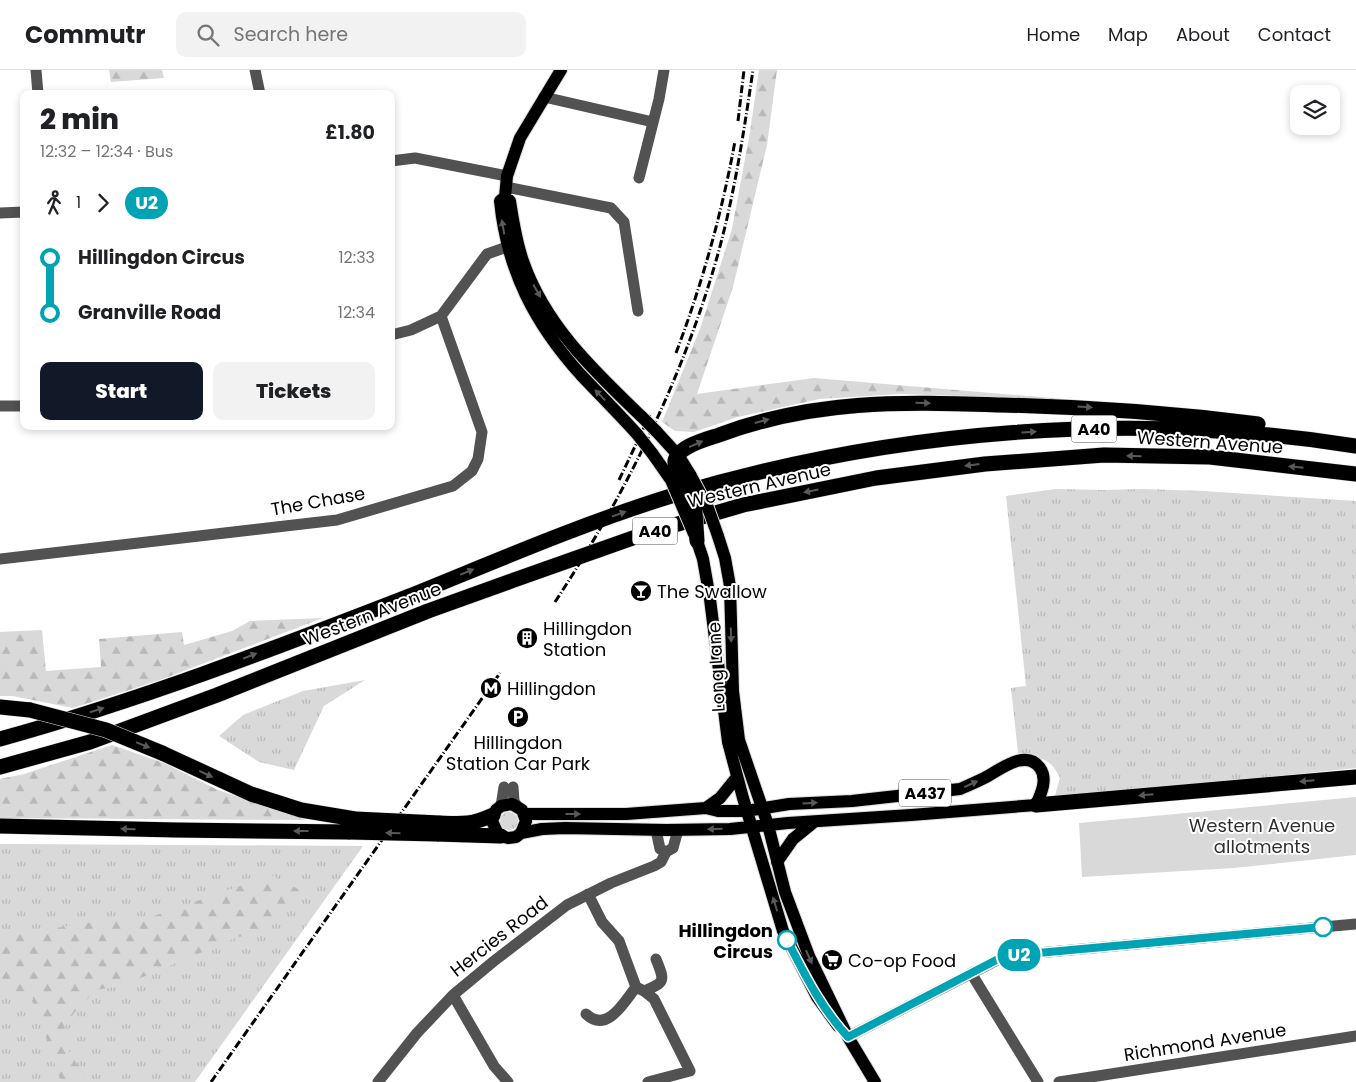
<!DOCTYPE html>
<meta charset="utf-8">
<style>
body{margin:0;font-family:Poppins,sans-serif;background:#f2f2f2;color:#202124;height:100vh;display:flex;flex-direction:column;font-size:19px;white-space:nowrap}
*{box-sizing:border-box;margin:0}
p{font-size:16px;color:#757577}
.icon{flex:none;width:28px;height:28px;fill:none;stroke:currentColor;stroke-width:2;stroke-linecap:round;stroke-linejoin:round}
.map{position:relative;flex:1;overflow:hidden}
.side{position:absolute;left:20px;top:20px;width:375px;height:340px;display:flex;flex-direction:column;background:#fff;border-radius:10px;box-shadow:0 2px 8px #0003}
.side>*{flex:none}
.badge{padding:0 10px;border-radius:16px;font-size:18px;line-height:32px}
.fabs{position:absolute;left:1290px;top:15px;display:grid;gap:10px}
.fabs a{display:grid;place-items:center;width:50px;height:50px;border-radius:10px;background:#fff;box-shadow:0 2px 8px #0003;font-size:25px}
.map>.badge{position:absolute;translate:-50% -50%;box-shadow:0 0 0 2px #fff}
.legs{display:flex;align-items:center;gap:8px;height:55px;padding:0 20px;font-size:16px}
.legs p{margin-inline-start:auto}
.headline{display:flex;align-items:center;justify-content:space-between;height:85px;padding:0 20px}
h1{font-size:28px;font-weight:800;line-height:38px}
.button{display:flex;gap:10px;margin-top:auto;padding:10px 20px}
.button a{flex:1;height:58px;border-radius:10px;background:#111827;color:#fff;font-size:20px;font-weight:800;line-height:58px;text-align:center}
.button a+a{background:#f2f2f2;color:#202124}
ul{padding:0 20px;list-style:none}
li{display:flex;align-items:center;gap:18px;height:55px;font-size:19px}
li i{display:grid;place-items:center;width:8px;height:100%;margin:0 6px;background:currentColor}
li i::after{content:'';width:12px;height:12px;margin:-6px;border:4px solid;border-radius:50%;background:#fff}
li p{margin-inline-start:auto}
li:first-child i{background:linear-gradient(#0000 50%,currentColor 0)}
li:last-child i{background:linear-gradient(currentColor 50%,#0000 0)}
header{display:flex;align-items:center;gap:30px;box-sizing:border-box;height:70px;padding:0 25px;background:#fff;border-bottom:1px solid #e0e0e0}
header strong{font-size:24px}
nav{display:flex;gap:28px;margin-inline-start:auto;font-size:18px}
.search{width:350px;height:45px;background:#f2f2f2;display:flex;align-items:center;gap:12px;box-sizing:border-box;padding:0 18px;border-radius:10px;color:#757577;font-size:19px}
.map>svg:first-child{display:block}
</style>
<header>
<strong>Commutr</strong>
<div class="search"><svg class="icon" aria-label="search" viewBox="0 0 24 24"><circle cx="10" cy="10" r="6"/><path d="M15 15l6 6"/></svg>Search here</div>
<nav><a>Home</a><a>Map</a><a>About</a><a>Contact</a></nav>
</header>
<div class="map">
<svg width="1356" height="1012" viewBox="0 0 1356 1012">
<defs>
<pattern id="grass-tufts" width="24" height="20" patternUnits="userSpaceOnUse" patternTransform="scale(1.25)"><rect width="24" height="20" fill="#d9d9d9"/><path d="M3 7l-1-3M5 7V3M7 7l1-3M15 17l-1-3M17 17v-4M19 17l1-3" fill="none" stroke="#b8b8b8"/></pattern>
<pattern id="forest-firs" width="22" height="20" patternUnits="userSpaceOnUse" patternTransform="scale(1.25)"><rect width="22" height="20" fill="#d9d9d9"/><path d="M5 1l3.5 6h-7zM16 11l3.5 6h-7z" fill="#b8b8b8"/></pattern>
</defs>
<rect width="100%" height="100%" fill="#fff"/>
<path fill="url(#grass-tufts)" d="M1056 419 1103 420 1144 419 1203 421 1356 431V698L1054 729 1060 708C1049 685 1041 690 1018 683L1011 618 1026 616 1006 426Z
M365 610 324 636 294 700 259 692 219 666 243 645 303 621Z
M500 751a9 9 0 1 1 18 0a9 9 0 1 1-18 0Z
M0 774H15L363 776 195 1012H0Z"/>
<path fill="url(#forest-firs)" d="M109 0H162L164 8 111 12Z
M759 0H777L767 75 733 217 697 324 814 308 1076 330 900 324 819 329 738 347 694 362 675 361 662 352 700 259 732 159 750 62Z
M323 548 160 610 73 638 12 626H0V562L42 560 46 601 101 597 99 569 182 562 184 575 232 561 250 551Z
M112 675 164 693 218 720 306 750 0 748V709L24 704Z
M271 805 300 820 257 864 238 867 124 915 96 920 74 943 60 965 87 1012H61L30 921 0 923V867L99 851 154 846Z"/>
<path fill="#d9d9d9" d="M1356 727V785L1234 798 1082 807 1079 753Z"/>
<g fill="none" stroke-linecap="round" stroke-linejoin="round">
<g stroke="#dbdbdb" stroke-width="14">
<path id="major" d="M561 0 520 68 507 106 505 127 500 131C507 201 535 254 581 305 600 325 619 344 637 364
M505 127 510 131C513 151 516 171 523 191 545 255 594 301 642 347
M656 361 678 385 691 406
M652 383 671 410
M718 466 725 488 730 516 733 621 739 670 768 755 785 822 809 886 848 967 875 1012
M697 471 703 489 710 529 728 672 743 728 783 861 817 927 838 956
M706 738 720 728 737 707
M521 763 526 751 522 740 512 734 501 736 496 740 492 751 497 762 501 766 508 768 516 767 521 763 542 759 565 758 666 760 730 759 788 753 911 745 1036 735C1041 724 1048 709 1040 698 1027 679 1002 698 988 706 979 711 969 715 960 719L852 731 789 734 746 741H718L706 738 626 744H525
M777 792 793 769 814 752"/>
</g>
<g stroke="#dbdbdb" stroke-width="16">
<path id="highway" d="M681 408C679 403 674 396 675 391 678 376 707 369 719 365 816 329 901 332 1002 335 1088 337 1172 343 1258 354
M0 637 30 640
M0 669C138 631 273 579 407 527 494 492 581 454 671 426 890 360 1129 340 1356 376
M162 683 251 724 301 740 355 749
M0 697 90 672 217 625 428 541 514 510 647 463 743 435 876 408 985 394 1104 385 1210 387 1356 404
M1036 735 1356 707
M439 753C463 754 471 755 493 745
M0 756 176 760 350 762
M437 764 501 766"/>
</g>
<path stroke="#525252" stroke-width="11" d="M36 0 38 24
M255 0 260 24
M544 27 653 52
M391 91 415 88 507 106
M639 108 659 29 664 0
M506 117 611 138 624 152 638 241
M0 143 24 142
M391 265 411 260 441 246 487 184 507 177
M0 336H24
M0 489 337 450 453 416 472 401 478 389 482 362 441 246
M513 717 514 731 517 736
M501 736 504 717
M656 760 660 779 666 782
M588 824 602 852 619 871 636 917 644 921 654 929 690 1001 648 1012
M971 903 1038 1012
M644 921C667 912 664 910 656 889
M453 925 494 996 508 1012
M586 944C607 964 624 932 636 917
M848 967 1005 886 1356 854
M378 1012 417 963 453 925 494 891 567 835 611 813 654 796 661 792 666 782 673 778 678 760
M1059 1012 1356 966"/>
<use href="#major" stroke="#000" stroke-width="12"/>
<use href="#highway" stroke="#000" stroke-width="15"/>
<path stroke="#000" stroke-width="3" stroke-dasharray="8 2.5 1 2.5" stroke-linecap="butt" d="M738 51 744 0
M676 283C702 214 722 143 735 71
M619 410 650 345
M555 532C622 430 678 318 713 201 733 135 743 67 753 0
M211 1012 500 603"/>
<g stroke="#dbdbdb" stroke-width="14" stroke-linecap="butt">
<path id="major-bridge" d="M642 347 656 361
M637 364 652 383
M691 406 708 438 718 466
M671 410 694 464"/>
</g>
<g stroke="#dbdbdb" stroke-width="16" stroke-linecap="butt">
<path id="highway-bridge" d="M681 408 695 441 697 471
M30 640 106 660 162 683
M355 749 439 753
M350 762 437 764"/>
</g>
<use href="#major-bridge" stroke="#000" stroke-width="12"/>
<use href="#highway-bridge" stroke="#000" stroke-width="15"/>
</g>
<defs><path id="oneway-solid" d="M-6-.8H1V-3.2L6.5 0L1 3.2V.8H-6Z" transform="scale(1.25)"/></defs>
<g fill="#595959">
<use href="#oneway-solid" transform="translate(503 157) rotate(-100)"/>
<use href="#oneway-solid" transform="translate(537 221) rotate(61)"/>
<use href="#oneway-solid" transform="translate(600 325) rotate(-134)"/>
<use href="#oneway-solid" transform="translate(923 333) rotate(1)"/>
<use href="#oneway-solid" transform="translate(1085 337) rotate(3)"/>
<use href="#oneway-solid" transform="translate(762 351) rotate(-15)"/>
<use href="#oneway-solid" transform="translate(1029 362) rotate(-3)"/>
<use href="#oneway-solid" transform="translate(696 374) rotate(-24)"/>
<use href="#oneway-solid" transform="translate(1134 386) rotate(-179)"/>
<use href="#oneway-solid" transform="translate(972 395) rotate(173)"/>
<use href="#oneway-solid" transform="translate(1296 397) rotate(-174)"/>
<use href="#oneway-solid" transform="translate(811 421) rotate(169)"/>
<use href="#oneway-solid" transform="translate(619 444) rotate(-19)"/>
<use href="#oneway-solid" transform="translate(467 502) rotate(-23)"/>
<use href="#oneway-solid" transform="translate(731 565) rotate(88)"/>
<use href="#oneway-solid" transform="translate(250 586) rotate(-21)"/>
<use href="#oneway-solid" transform="translate(97 640) rotate(-18)"/>
<use href="#oneway-solid" transform="translate(143 675) rotate(22)"/>
<use href="#oneway-solid" transform="translate(206 704) rotate(25)"/>
<use href="#oneway-solid" transform="translate(1307 711) rotate(175)"/>
<use href="#oneway-solid" transform="translate(971 714) rotate(-24)"/>
<use href="#oneway-solid" transform="translate(1146 725) rotate(175)"/>
<use href="#oneway-solid" transform="translate(810 733) rotate(-3)"/>
<use href="#oneway-solid" transform="translate(573 744)"/>
<use href="#oneway-solid" transform="translate(128 759) rotate(-179)"/>
<use href="#oneway-solid" transform="translate(715 759) rotate(179)"/>
<use href="#oneway-solid" transform="translate(301 761) rotate(-180)"/>
<use href="#oneway-solid" transform="translate(393 763) rotate(-178)"/>
<use href="#oneway-solid" transform="translate(775 834) rotate(-107)"/>
<use href="#oneway-solid" transform="translate(809 887) rotate(66)"/>
</g>
<g fill="none" stroke-linecap="round" stroke-linejoin="round">
<g stroke="#fff" stroke-width="11">
<path id="line-1" d="M787 870C805 905 821 938 848 967L1004 886 1323 857"/>
</g>
<use href="#line-1" stroke="#00a3b4" stroke-width="8"/>
</g>
<defs>
<g id="bar-disc" transform="scale(1.125)"><circle r="9.5" fill="#000" stroke="#fff"/><path d="M-6-5H6L.8 .8V4.5H3.5V6h-7V4.5H-.8V.8Z" fill="#fff"/></g>
<g id="building-disc" transform="scale(1.125)"><circle r="9.5" fill="#000" stroke="#fff"/><path d="M-4-6H4V6H1V3H-1V6H-4ZM-2.5-4.3h1.7v1.8h-1.7ZM.8-4.3h1.7v1.8H.8ZM-2.5-1h1.7V.8h-1.7ZM.8-1h1.7V.8H.8Z" fill="#fff"/></g>
<g id="metro-disc" transform="scale(1.125)"><circle r="9.5" fill="#000" stroke="#fff"/><path d="M-5.5 5V-5H-3L0 0L3-5H5.5V5H3V-.5L0 4L-3-.5V5Z" fill="#fff"/></g>
<g id="parking-disc" transform="scale(1.125)"><circle r="9.5" fill="#000" stroke="#fff"/><path d="M-3.5-5.5H1a3.5 3.5 0 0 1 0 7H-1V5.5H-3.5ZM-1-3.4V-.6H.8a1.4 1.4 0 0 0 0-2.8Z" fill="#fff"/></g>
<g id="supermarket-disc" transform="scale(1.125)"><circle r="9.5" fill="#000" stroke="#fff"/><path d="M-6-5.5h2.5l.6 2H6L4.5 2H-2.5L-4.4-4H-6ZM-1.5 3.2a1.3 1.3 0 1 0 .1 0ZM3 3.2a1.3 1.3 0 1 0 .1 0Z" fill="#fff"/></g>
</defs>
<g fill-rule="evenodd">
<use href="#bar-disc" x="641" y="521"/>
<use href="#building-disc" x="527" y="568"/>
<use href="#metro-disc" x="491" y="618"/>
<use href="#parking-disc" x="518" y="647"/>
<use href="#supermarket-disc" x="832" y="890"/>
</g>
<g fill="#fff" stroke="#00a3b4" stroke-width="2.5">
<circle cx="1323" cy="857" r="9"/>
<circle cx="787" cy="870" r="9"/>
</g>
<g text-anchor="middle" dominant-baseline="central" stroke-width="4" stroke-linejoin="round" paint-order="stroke">
<g fill="#fff" stroke="#4c4c4c" stroke-width="1">
<rect x="1071.5" y="345.5" width="45" height="27" rx="4"/>
<rect x="632.5" y="447.5" width="45" height="27" rx="4"/>
<rect x="899" y="709.5" width="52" height="27" rx="4"/>
</g>
<g font-size="16" font-weight="bold" fill="#000">
<text x="1094" y="359">A40</text>
<text x="655" y="461">A40</text>
<text x="925" y="723">A437</text>
</g>
<g font-size="18" fill="#000" stroke="#fff">
<text transform="translate(1210 372) rotate(4)">Western Avenue</text>
<text transform="translate(759 415) rotate(-13)">Western Avenue</text>
<text transform="translate(318 431) rotate(-10)">The Chase</text>
<text transform="translate(372 544) rotate(-21)">Western Avenue</text>
<text transform="translate(716 597) rotate(-93)">Long Lane</text>
<text transform="translate(499 866) rotate(-38)">Hercies Road</text>
<text transform="translate(1205 972) rotate(-9)">Richmond Avenue</text>
</g>
<g font-size="18" fill="#000" stroke="#fff" text-anchor="start">
<text x="657" y="521">The Swallow</text>
<text x="543" y="558">Hillingdon<tspan x="543" dy="21">Station</tspan></text>
<text x="507" y="618">Hillingdon</text>
<text x="518" y="672" text-anchor="middle">Hillingdon<tspan x="518" dy="21">Station Car Park</tspan></text>
<text x="848" y="890">Co-op Food</text>
</g>
<g font-size="18" fill="#303030" stroke="#fff">
<text x="1262" y="755">Western Avenue<tspan x="1262" dy="21">allotments</tspan></text>
</g>
<g font-size="18" font-weight="bold" fill="#000" stroke="#fff" text-anchor="end">
<text x="773" y="860">Hillingdon<tspan x="773" dy="21">Circus</tspan></text>
</g>
</g>
</svg>
<div class="fabs">
<a><svg class="icon" aria-label="layers" viewBox="0 0 24 24"><path d="M12 4l9 5-9 5-9-5zM3 14l9 5 9-5"/></svg></a>
</div>
<b class="badge" style="left:1019px;top:885px;background:#00a3b4;color:#fff">U2</b>
<section class="side">
<div class="headline"><div><h1>2 min</h1><p>12:32 – 12:34 · Bus</p></div><b>£1.80</b></div>
<div class="legs"><svg class="icon" aria-label="walk" viewBox="0 0 24 24"><circle cx="13" cy="4" r="2"/><path d="M13 8l-2 6 4 7M11 14l-3 7M7 12l3-4h3l4 4"/></svg>1<svg class="icon" aria-label="forward" viewBox="0 0 24 24"><path d="M9 5l7 7-7 7"/></svg><b class="badge" style="background:#00a3b4;color:#fff">U2</b></div>
<ul>
<li><i style="color:#00a3b4"></i><b>Hillingdon Circus</b><p>12:33</p></li>
<li><i style="color:#00a3b4"></i><b>Granville Road</b><p>12:34</p></li>
</ul>
<div class="button"><a>Start</a><a>Tickets</a></div>
</section>
</div>
